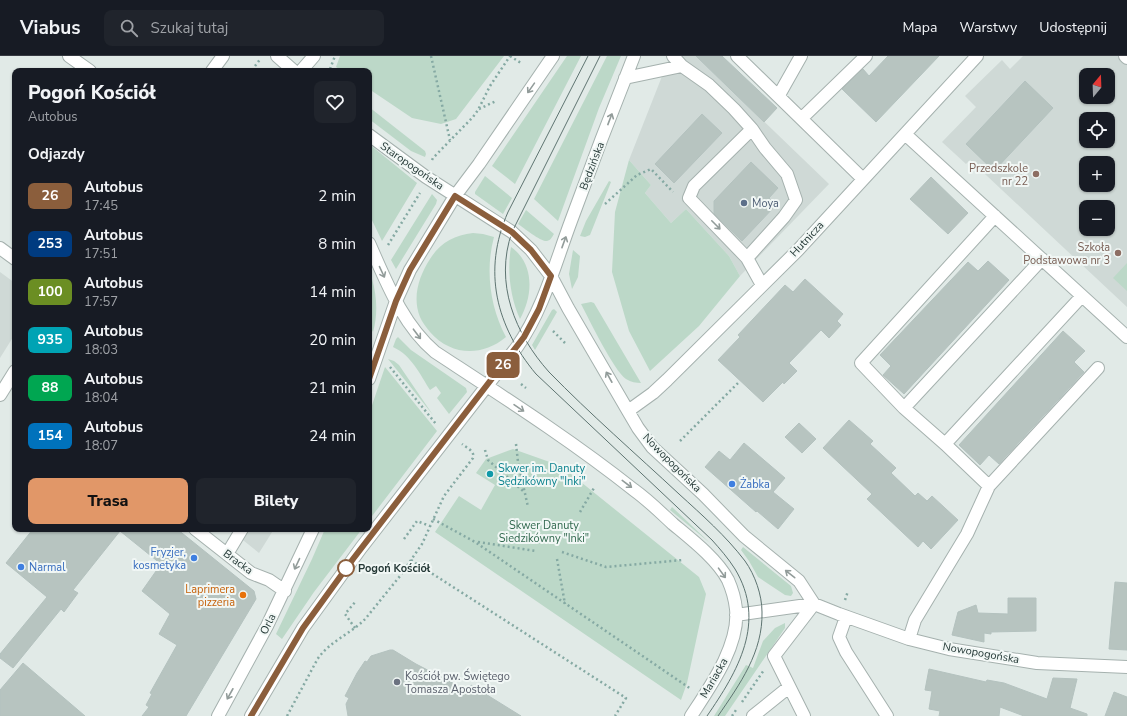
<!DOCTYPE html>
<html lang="pl">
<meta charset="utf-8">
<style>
body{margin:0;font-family:"Nunito Sans",sans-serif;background:#20242c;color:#f1f3f6;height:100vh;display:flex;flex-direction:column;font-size:15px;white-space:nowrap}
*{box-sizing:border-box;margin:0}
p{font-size:13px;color:#9ea1a6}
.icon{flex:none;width:22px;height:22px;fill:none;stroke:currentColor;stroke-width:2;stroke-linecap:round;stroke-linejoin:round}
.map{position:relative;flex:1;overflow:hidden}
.drawer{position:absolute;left:12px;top:12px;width:360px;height:464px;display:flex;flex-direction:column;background:#171b24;border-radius:8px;box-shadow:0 1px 3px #0004}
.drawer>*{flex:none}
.badge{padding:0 8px;border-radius:6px;font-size:14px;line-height:26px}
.needle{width:26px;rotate:19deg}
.controls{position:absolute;left:1079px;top:12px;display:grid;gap:8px}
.controls a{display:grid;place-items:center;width:36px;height:36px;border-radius:8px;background:#171b24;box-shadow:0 1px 3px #0004;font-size:20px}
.map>.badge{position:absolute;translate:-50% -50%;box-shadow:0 0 0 2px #fff}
h2{padding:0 16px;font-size:15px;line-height:36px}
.round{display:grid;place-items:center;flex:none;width:42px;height:42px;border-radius:8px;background:#20242c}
.head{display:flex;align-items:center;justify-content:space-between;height:68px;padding:0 16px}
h1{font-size:19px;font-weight:800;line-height:30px}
.primary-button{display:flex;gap:8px;margin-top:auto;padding:8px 16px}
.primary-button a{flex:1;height:46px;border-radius:8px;background:#e19768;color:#111;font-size:16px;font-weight:800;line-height:46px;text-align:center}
.primary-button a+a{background:#20242c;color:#f1f3f6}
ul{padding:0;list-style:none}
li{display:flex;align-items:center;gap:12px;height:48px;padding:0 16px}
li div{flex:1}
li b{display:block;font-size:15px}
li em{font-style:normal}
li .badge{min-width:44px;font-weight:700;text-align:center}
header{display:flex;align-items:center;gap:24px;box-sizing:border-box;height:56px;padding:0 20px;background:#171b24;border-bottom:1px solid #363941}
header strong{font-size:19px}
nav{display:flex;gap:22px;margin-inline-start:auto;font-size:14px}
.search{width:280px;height:36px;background:#20242c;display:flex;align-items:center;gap:10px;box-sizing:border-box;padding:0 14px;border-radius:8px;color:#9ea1a6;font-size:15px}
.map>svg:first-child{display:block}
</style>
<header>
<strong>Viabus</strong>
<div class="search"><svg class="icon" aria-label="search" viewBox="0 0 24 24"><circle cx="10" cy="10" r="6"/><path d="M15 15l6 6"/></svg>Szukaj tutaj</div>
<nav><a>Mapa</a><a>Warstwy</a><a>Udostępnij</a></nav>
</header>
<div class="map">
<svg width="1127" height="660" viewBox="0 0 1127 660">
<rect width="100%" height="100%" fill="#e1eae7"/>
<path fill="#cfd9d6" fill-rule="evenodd" d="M670 0H696L829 128 740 220 729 200 686 153 671 167 645 137 651 129 629 104Z
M1023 0H1127V251L970 104 966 108 942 86 976 51 965 40 1002 4 1010 13ZM1086 19H1108V41H1086ZM1086 63H1108V85H1086ZM1086 107H1108V129H1086ZM1086 151H1108V173H1086Z
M0 216 15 227V278L0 302Z
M229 473H274L259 497Z"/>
<path fill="#bcd8c8" d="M340 0H504L456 63 441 68 412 62 369 33V15H342L336 11Z
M567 0H581L515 128 492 110Z
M607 0H621L599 52 558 165 534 143Z
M369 51 425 95 426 98 425 101 411 95 369 63Z
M369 88 417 127 382 185 369 158Z
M629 104 651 129 645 137 671 167 686 153 729 200 740 220 699 270 650 315 629 275 612 216 615 156Z
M485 120 512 142 503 158 475 138V136Z
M609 125 611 126 590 179 585 181 580 180 586 165Z
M432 138 437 144 436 148 396 213 391 204Z
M526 154 554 178C552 181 551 184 547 185 541 186 524 172 518 168Z
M473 177 483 178 494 181C485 214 490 251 506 281 482 301 451 300 430 276 426 271 422 266 420 261 412 241 419 220 430 203 440 187 454 179 473 177Z
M511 191C535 208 533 240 520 263 510 241 507 214 511 191Z
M573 194 580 200 578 221 572 233 569 218Z
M1127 207V235L1113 222Z
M372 223C377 240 378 259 373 276 366 265 369 238 369 225Z
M591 246 594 247 641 327C636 327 631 326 626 323 614 315 589 263 581 248Z
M554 253 557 256 535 294 532 289 552 254Z
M398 281 411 294 466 332 467 336 449 358 437 342 441 337 436 330 430 334C420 318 411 299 393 291L396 283Z
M388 303 394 305 399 309 433 359Z
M385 311 437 375 369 464V358Z
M513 393 561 410 699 521 706 538 687 627 681 644 435 476 459 440 481 454 495 429 476 417 486 403Z
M672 451 710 487 670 454Z
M325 473H362L314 536 282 583 276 578 312 503Z
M743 491 791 530 793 537 791 540 785 539 758 521 749 505 741 494Z
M785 567V572L725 660H714L746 609 753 612 763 585 775 572Z"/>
<path fill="#b7c4c0" stroke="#b4c2bf" d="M696 0H722L777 52 764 66Z
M888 0H939L876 66 842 33 863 13 869 20Z
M1025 25 1053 52 994 115 966 88Z
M702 58 722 77 674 127 655 108Z
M751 106 778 132 769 142 776 149 742 185 714 158V145Z
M931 121 968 157 948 178 910 143Z
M988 205 1009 224 904 338 883 319 891 310 880 299 968 206 978 215Z
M805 223 843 258 837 265 841 269 829 282 821 274 789 307 797 315 784 328 783 326 763 346 718 304 740 281 738 279 785 229 793 236Z
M1063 275 1085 295 1074 306 1084 316 999 408 989 399 980 409 959 389Z
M849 364 873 385 870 388 896 412 891 417 915 440 918 437 927 445 932 440 958 464 931 493 923 485 918 491 867 443 872 438 823 392Z
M799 367 816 383 802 397 785 381Z
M744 387 785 422 773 436 794 453 778 473 757 455 756 456 705 411 719 395 730 404Z
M33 473H177L254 535 256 543 186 660H142L149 651 146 649 152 638 150 637 177 589 159 578 170 558 142 535 161 508 120 475 73 534 78 537 64 556 61 553 13 612 0 602V598L47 541 6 507Z
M1115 526 1127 527V594L1109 593Z
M1008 542H1036V575L991 576V578L984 577V586L952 579 958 556 976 549 978 557 1008 558Z
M390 594H393L416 608 466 634 471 629 521 660H348L346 648 349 642 345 640 357 617 365 605 367 606 371 600Z
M23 607 85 660H0V634Z
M929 613 986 626 987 624 1004 627 1047 643 1053 622 1077 623 1070 652 1087 658V660H1024L1000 651 999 660H939L940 655 929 653 932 635 925 634Z
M1114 636 1127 641V660H1105Z"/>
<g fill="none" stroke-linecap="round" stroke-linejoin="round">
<g stroke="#a5b1ae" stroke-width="14">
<path id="minor" d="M69 0 90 15
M277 0 294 15
M673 0 682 10
M737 0 863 123
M1125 0 1127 2
M212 15 223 0
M301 15 314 0
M625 22 682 10 709 29 734 53 752 73 694 130 689 142 747 202 762 229
M779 39 801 0
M802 62 866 0
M905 78 1127 281
M369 79 426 121 512 176 531 194 551 220 568 252 628 355 638 372 652 391 703 438 744 480 799 525 814 548 774 600 804 660
M369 187C386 225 402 268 435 296 502 340 571 384 634 434 648 444 660 456 673 468 691 483 717 503 728 524 732 533 735 544 736 553 740 589 710 631 691 660
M0 192 15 203
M747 202 784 161 796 144 787 118 765 92 752 73
M369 323 396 245 410 214 455 140 479 108 553 0
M0 339 15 315
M904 352 861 307 995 160
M628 355 653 337 667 324 798 194 977 0
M945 388 1082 240
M989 430 1098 312
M195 473 251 517 269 524 285 535
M227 498 242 473
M736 559 814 548 839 558 909 583 949 593 1037 607 1127 611
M846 561 839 581 846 596 887 660
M909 583 915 564 967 478 989 430 945 388 904 352 1042 203
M218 660 267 570 313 473
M251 660 303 572 361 492 517 291C543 254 555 208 571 165 591 110 612 55 634 0
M753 660 789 631"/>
</g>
<path stroke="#85a9a3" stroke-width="2.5" stroke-dasharray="2 3" stroke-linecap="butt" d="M431 0 450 84
M510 0 521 7
M255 10 261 2
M330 13 335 0
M479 53 496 45
M432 104 433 102 473 61 478 54 490 30 510 0
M605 148 637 119 651 113 673 136
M388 189 420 137
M553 275 565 287
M390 311 436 368
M521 328 526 332
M680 385 740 325
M516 388 518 406 528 451
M485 394 488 404 523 435
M580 456 594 432
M433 463 475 486 691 633
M404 483 417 465 430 470
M478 486 536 495
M562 496 606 511 683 504
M557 503 565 548
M411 504 626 642 615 660
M845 544 848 535
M355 572 345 558 356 545
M742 646 764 614
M287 660 317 604C328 586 351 578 366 562L400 520 422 488 444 440 473 402C475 395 467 392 462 388
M732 660 736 654"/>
<use href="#minor" stroke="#fff" stroke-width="12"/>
<path stroke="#5e7471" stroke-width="1" d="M588 0 508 156C482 215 496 270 536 318L712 484C720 493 728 502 735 513 767 566 738 615 707 660
M600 0 512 176C494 227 515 278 549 316 590 358 636 398 679 438 702 459 726 480 745 505 755 519 762 539 762 556 763 596 740 628 718 660"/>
</g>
<defs><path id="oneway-shaft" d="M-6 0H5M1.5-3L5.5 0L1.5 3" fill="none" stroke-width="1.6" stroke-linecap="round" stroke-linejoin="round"/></defs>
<g stroke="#929c9a">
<use href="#oneway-shaft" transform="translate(531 32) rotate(125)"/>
<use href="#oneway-shaft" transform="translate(610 63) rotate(-69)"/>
<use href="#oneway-shaft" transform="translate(716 169) rotate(45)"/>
<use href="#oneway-shaft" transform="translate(564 186) rotate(-70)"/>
<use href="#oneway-shaft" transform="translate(382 216) rotate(65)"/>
<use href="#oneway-shaft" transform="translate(417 278) rotate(53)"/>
<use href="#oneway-shaft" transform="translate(609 321) rotate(-119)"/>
<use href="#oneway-shaft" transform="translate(519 352) rotate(34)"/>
<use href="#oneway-shaft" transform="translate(627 428) rotate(37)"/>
<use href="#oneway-shaft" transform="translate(297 508) rotate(115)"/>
<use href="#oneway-shaft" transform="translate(722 517) rotate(54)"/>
<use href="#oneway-shaft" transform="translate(790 518) rotate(-142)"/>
<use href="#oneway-shaft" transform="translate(230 638) rotate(119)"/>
</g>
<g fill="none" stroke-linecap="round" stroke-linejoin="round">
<g stroke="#fff" stroke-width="9">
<path id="line" d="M251 660 303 572 353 503 524 281 539 253 551 220 531 194 512 176 455 140 410 214 396 245 369 323"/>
</g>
<use href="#line" stroke="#8b5e3c" stroke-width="6"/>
</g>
<g fill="#8d6e63" stroke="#f1f7f5" stroke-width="1.5">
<circle cx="1036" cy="118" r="4"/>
<circle cx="1118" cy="197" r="4"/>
</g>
<circle fill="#5c6f8a" stroke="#f1f7f5" stroke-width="1.5" cx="744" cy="147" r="4"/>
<circle fill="#0f9aa8" stroke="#f1f7f5" stroke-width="1.5" cx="490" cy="418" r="4"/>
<g fill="#3f7fe0" stroke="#f1f7f5" stroke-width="1.5">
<circle cx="732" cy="428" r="4"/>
<circle cx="194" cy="502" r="4"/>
<circle cx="21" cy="511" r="4"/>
</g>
<circle fill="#fff" stroke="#8b5e3c" stroke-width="2" cx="346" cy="512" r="8"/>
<circle fill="#e8710a" stroke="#f1f7f5" stroke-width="1.5" cx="243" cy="539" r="4"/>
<circle fill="#6b7280" stroke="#f1f7f5" stroke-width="1.5" cx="397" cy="626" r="4"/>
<g text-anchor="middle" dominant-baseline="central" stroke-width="4" stroke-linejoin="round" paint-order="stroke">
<g font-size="11" fill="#243836" stroke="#f1f7f5">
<text transform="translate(412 110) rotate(35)">Staropogońska</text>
<text transform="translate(592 110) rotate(-69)">Będzińska</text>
<text transform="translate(807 183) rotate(-47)">Hutnicza</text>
<text transform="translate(672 407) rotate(45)">Nowopogońska</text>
<text transform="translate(238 506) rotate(36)">Bracka</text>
<text transform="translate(268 568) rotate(-63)">Orla</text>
<text transform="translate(981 597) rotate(10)">Nowopogońska</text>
<text transform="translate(714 622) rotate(-60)">Mariacka</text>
</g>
<g font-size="11" fill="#785e54" stroke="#f1f7f5" text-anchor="end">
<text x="1028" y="112">Przedszkole<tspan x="1028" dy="13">nr 22</tspan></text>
<text x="1110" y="191">Szkoła<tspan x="1110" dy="13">Podstawowa nr 3</tspan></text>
</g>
<g font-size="11" fill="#4e5e75" stroke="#f1f7f5" text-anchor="start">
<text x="752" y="147">Moya</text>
</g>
<g font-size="11" fill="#0d838f" stroke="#f1f7f5" text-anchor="start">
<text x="498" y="412">Skwer im. Danuty<tspan x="498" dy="13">Sędzikówny "Inki"</tspan></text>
</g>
<g font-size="11" fill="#366cbe" stroke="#f1f7f5" text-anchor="start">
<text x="740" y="428">Żabka</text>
<text x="186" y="496" text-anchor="end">Fryzjer,<tspan x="186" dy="13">kosmetyka</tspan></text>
<text x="29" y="511">Narmal</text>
</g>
<g font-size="11" fill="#336a50" stroke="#f1f7f5">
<text x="544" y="469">Skwer Danuty<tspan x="544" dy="13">Siedzikówny "Inki"</tspan></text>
</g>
<g font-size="11" font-weight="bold" fill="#243836" stroke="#f1f7f5" text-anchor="start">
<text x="358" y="512">Pogoń Kościół</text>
</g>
<g font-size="11" fill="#c56008" stroke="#f1f7f5" text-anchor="end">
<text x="235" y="533">Laprimera<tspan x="235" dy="13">pizzeria</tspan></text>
</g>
<g font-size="11" fill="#5b616d" stroke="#f1f7f5" text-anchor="start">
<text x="405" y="620">Kościół pw. Świętego<tspan x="405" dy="13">Tomasza Apostoła</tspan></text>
</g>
</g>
</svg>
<div class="controls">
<a><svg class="needle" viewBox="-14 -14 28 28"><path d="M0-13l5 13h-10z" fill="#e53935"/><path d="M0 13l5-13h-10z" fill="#9ea1a6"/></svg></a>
<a><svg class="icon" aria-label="locate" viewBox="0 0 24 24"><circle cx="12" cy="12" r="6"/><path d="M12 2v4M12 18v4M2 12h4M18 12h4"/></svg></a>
<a>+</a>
<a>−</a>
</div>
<b class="badge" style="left:503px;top:309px;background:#8b5e3c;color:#fff">26</b>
<section class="drawer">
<div class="head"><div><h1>Pogoń Kościół</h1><p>Autobus</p></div><a class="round"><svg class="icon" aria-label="heart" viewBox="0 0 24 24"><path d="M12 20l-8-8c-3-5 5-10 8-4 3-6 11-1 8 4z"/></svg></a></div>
<h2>Odjazdy</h2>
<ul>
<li><span class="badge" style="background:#8b5e3c;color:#fff">26</span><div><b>Autobus</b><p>17:45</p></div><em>2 min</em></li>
<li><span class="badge" style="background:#003b80;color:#fff">253</span><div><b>Autobus</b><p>17:51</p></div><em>8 min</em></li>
<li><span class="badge" style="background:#6b8e23;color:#fff">100</span><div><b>Autobus</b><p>17:57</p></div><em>14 min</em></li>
<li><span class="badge" style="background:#00a3b4;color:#fff">935</span><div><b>Autobus</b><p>18:03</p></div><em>20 min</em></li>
<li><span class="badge" style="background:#00a651;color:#fff">88</span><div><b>Autobus</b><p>18:04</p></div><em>21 min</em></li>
<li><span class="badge" style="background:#0072bc;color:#fff">154</span><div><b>Autobus</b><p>18:07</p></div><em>24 min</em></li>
</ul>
<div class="primary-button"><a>Trasa</a><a>Bilety</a></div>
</section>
</div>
